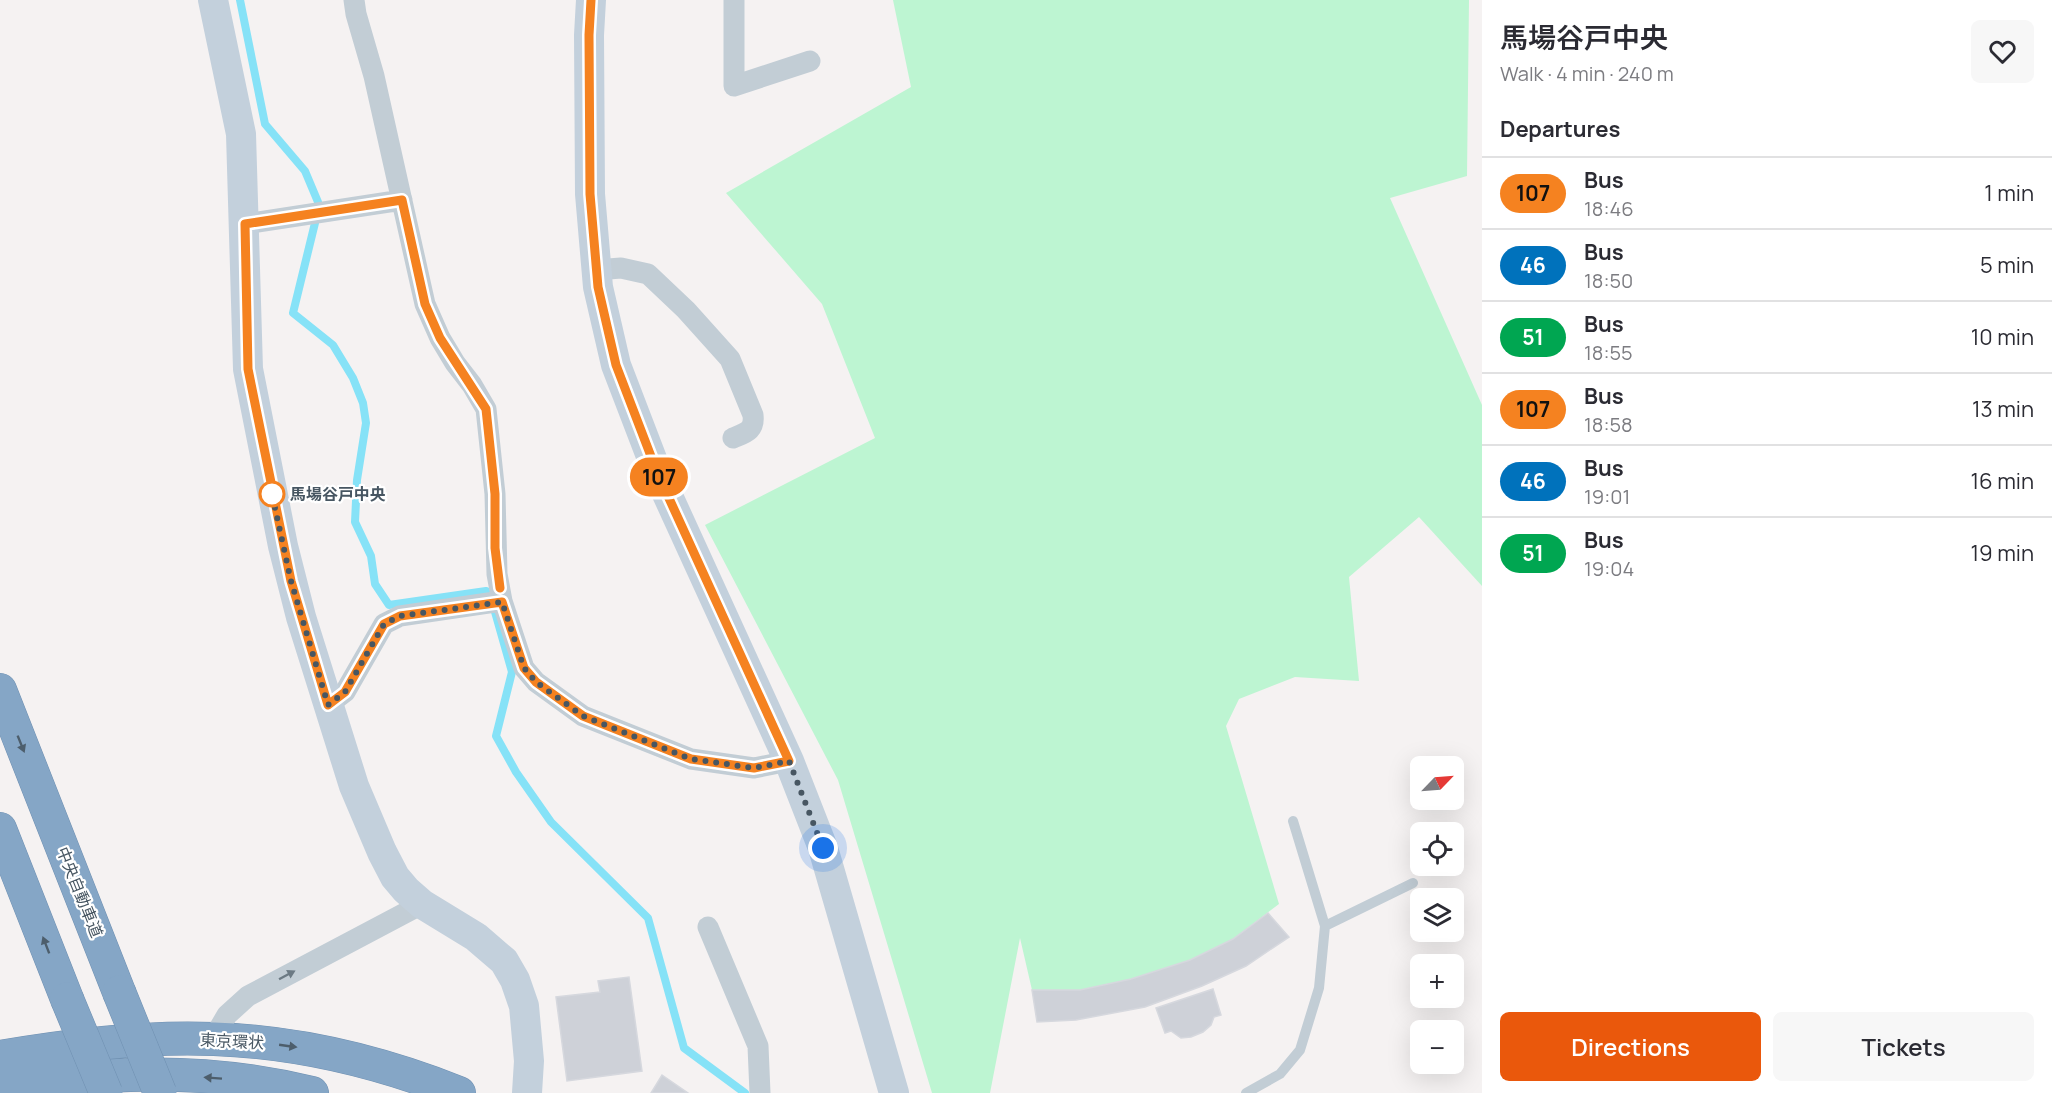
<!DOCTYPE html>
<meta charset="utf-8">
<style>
body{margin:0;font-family:Manrope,"Noto Sans JP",sans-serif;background:#f7f7f7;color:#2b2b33;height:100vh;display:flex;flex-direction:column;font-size:22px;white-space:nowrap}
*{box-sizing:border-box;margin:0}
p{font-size:20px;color:#7c7c81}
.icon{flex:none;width:33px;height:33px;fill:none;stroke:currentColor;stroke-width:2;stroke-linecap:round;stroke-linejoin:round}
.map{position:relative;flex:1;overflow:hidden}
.panel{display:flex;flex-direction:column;background:#fff;width:570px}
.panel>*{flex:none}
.badge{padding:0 12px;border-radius:20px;font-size:21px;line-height:39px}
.needle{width:39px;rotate:65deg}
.controls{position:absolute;left:1410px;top:756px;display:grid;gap:12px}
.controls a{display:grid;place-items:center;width:54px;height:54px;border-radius:9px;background:#fff;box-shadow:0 6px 24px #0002;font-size:30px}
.you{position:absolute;width:30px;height:30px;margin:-15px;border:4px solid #fff;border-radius:50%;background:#1a73e8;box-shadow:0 0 0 9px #1a73e833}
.map>.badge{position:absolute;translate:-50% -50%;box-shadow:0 0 0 3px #fff}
h2{padding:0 18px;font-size:22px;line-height:54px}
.round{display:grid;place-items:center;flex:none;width:63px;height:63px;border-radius:9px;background:#f7f7f7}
.overview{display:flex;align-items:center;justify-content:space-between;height:102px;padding:0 18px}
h1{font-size:28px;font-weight:600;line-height:45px}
.action{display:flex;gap:12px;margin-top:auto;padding:12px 18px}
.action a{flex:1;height:69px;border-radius:9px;background:#ea580c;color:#fff;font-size:24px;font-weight:600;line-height:69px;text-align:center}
.action a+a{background:#f7f7f7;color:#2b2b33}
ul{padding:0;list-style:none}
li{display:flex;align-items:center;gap:18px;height:72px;padding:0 18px;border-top:2px solid #e1e1e2}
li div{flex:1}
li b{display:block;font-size:22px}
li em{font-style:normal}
li .badge{min-width:66px;font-weight:700;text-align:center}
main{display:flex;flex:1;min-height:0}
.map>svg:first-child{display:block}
</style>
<main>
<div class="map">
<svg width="1482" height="1093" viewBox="0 0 1482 1093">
<rect width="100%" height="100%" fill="#f5f2f2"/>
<path fill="#bdf5d2" d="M893 0H1469L1467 176 1390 198 1482 405V586L1419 517 1349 577 1359 681 1295 677 1239 699 1226 726 1279 904 1233 939 1190 960 1131 979 1080 990H1032L1020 938 990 1093H932L838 780 705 525 875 438 822 304 726 193 911 87Z"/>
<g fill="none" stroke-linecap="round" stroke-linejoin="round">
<path stroke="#86e2f7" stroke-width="8" d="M240 0 265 124 305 171 318 202
M315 223 293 313 333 345 353 378 363 403 366 423 357 480 355 522 371 556 375 584 389 605 486 591
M495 612 512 672 496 736 516 772 551 822 648 918 684 1048 745 1093"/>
</g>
<path fill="#ced1d8" stroke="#d6d8de" stroke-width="1.5" d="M1268 913 1289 937 1246 966 1202 986 1145 1007 1076 1020 1037 1022 1032 990H1080L1131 979 1190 960 1233 939Z
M629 977 642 1071 567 1081 556 997 600 992 598 981Z
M1213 989 1221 1015 1214 1017 1211 1025 1203 1032 1191 1037 1181 1038 1171 1031 1165 1033 1156 1008Z
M662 1075 688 1093H651Z"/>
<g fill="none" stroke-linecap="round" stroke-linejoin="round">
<g stroke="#7091b2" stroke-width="34">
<path id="highway" d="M0 690 119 992
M0 829 67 999
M0 1057C70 1045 143 1036 214 1039 298 1042 381 1062 459 1093
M0 1090C102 1070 210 1068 312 1093"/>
</g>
<path stroke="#c2cdd5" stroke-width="10" d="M1325 926 1413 883
M1246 1093 1280 1074 1300 1050 1319 988 1325 926 1293 821"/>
<path stroke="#c2cdd5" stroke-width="21" d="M354 0 356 14 374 76 425 304 440 338 455 363 472 385 486 409 495 494 497 574 502 601 524 668 536 682 583 716 691 759 754 768 789 761
M734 0V86L810 61
M245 224 402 200
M596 270 621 268 648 274 686 310 730 359 753 415C755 431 745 433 733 438
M328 705 345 692 384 624 400 616 502 601
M708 927 758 1046 760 1093
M213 1039 227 1015 248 996 422 904"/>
<path stroke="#c3d0dc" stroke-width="30" d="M213 0 241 134 248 369 283 546 301 617 354 786 382 852 395 877 406 890 422 904 476 937 504 961 515 980 524 1006 529 1061 527 1093
M591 0 589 35 590 194 598 287 616 365 657 472 789 761 823 848 894 1093"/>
<use href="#highway" stroke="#85a6c6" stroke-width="33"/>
<g stroke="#7091b2" stroke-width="34" stroke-linecap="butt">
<path id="highway-bridge" d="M119 992 160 1093
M67 999 106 1093"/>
</g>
<use href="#highway-bridge" stroke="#85a6c6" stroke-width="33"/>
</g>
<defs><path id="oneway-solid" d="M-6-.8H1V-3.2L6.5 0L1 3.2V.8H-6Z" transform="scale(1.5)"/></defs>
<g fill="#4d5e6c">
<use href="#oneway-solid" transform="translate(21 744) rotate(68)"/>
<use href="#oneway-solid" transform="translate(46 945) rotate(-111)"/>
<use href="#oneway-solid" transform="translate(288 1046) rotate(8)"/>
<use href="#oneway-solid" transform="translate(213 1078) rotate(-176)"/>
</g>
<use fill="#6c7a84" href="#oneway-solid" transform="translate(287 975) rotate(-28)"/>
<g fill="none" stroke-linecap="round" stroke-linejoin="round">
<g stroke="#fff" stroke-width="14">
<path id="line" d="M500 588 495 548V494L486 409 440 338 425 304 402 200 245 224 248 369 291 581 328 705 345 692 384 624 400 616 502 602 524 668 536 682 583 716 691 759 754 768 789 761 657 472 616 365 598 287 590 194 589 35 591 0"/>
</g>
<use href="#line" stroke="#f58220" stroke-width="9"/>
<path stroke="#475662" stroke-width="6" stroke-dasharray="0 10.8" d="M272 494 270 485 291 581 328 705 345 692 384 624 400 616 502 602 524 668 536 682 583 716 691 759 754 768 789 761 823 848"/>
</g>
<circle fill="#fff" stroke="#f58220" stroke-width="3" cx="272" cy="494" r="12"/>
<g text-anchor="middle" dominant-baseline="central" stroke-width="4.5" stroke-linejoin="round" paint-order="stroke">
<g font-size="16" font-weight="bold" fill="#475662" stroke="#fff" text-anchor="start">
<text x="290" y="494">馬場谷戸中央</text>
</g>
<g font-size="16" fill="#475662" stroke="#fff">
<text transform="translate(80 892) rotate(68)">中央自動車道</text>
<text transform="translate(232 1041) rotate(3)">東京環状</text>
</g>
</g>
</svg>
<div class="controls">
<a><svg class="needle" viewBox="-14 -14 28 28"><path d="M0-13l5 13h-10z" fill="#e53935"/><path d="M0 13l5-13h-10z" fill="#7c7c81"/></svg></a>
<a><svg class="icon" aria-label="locate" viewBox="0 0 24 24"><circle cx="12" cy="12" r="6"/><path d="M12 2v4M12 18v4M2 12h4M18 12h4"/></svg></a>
<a><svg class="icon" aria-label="layers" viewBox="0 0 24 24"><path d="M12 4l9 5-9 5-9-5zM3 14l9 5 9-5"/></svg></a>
<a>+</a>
<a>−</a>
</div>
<div class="you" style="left:823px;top:848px"></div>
<b class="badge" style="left:659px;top:477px;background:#f58220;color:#111">107</b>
</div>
<section class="panel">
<div class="overview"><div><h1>馬場谷戸中央</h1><p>Walk · 4 min · 240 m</p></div><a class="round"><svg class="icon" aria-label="heart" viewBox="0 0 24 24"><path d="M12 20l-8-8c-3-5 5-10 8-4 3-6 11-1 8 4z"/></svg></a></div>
<h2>Departures</h2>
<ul>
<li><span class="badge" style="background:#f58220;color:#111">107</span><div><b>Bus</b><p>18:46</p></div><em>1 min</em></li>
<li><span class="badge" style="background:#0072bc;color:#fff">46</span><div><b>Bus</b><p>18:50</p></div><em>5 min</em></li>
<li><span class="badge" style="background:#00a651;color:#fff">51</span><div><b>Bus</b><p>18:55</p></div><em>10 min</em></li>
<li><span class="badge" style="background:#f58220;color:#111">107</span><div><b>Bus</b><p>18:58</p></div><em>13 min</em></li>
<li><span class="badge" style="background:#0072bc;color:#fff">46</span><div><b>Bus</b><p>19:01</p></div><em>16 min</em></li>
<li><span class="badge" style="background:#00a651;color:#fff">51</span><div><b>Bus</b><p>19:04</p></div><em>19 min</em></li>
</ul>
<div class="action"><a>Directions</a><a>Tickets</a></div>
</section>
</main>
